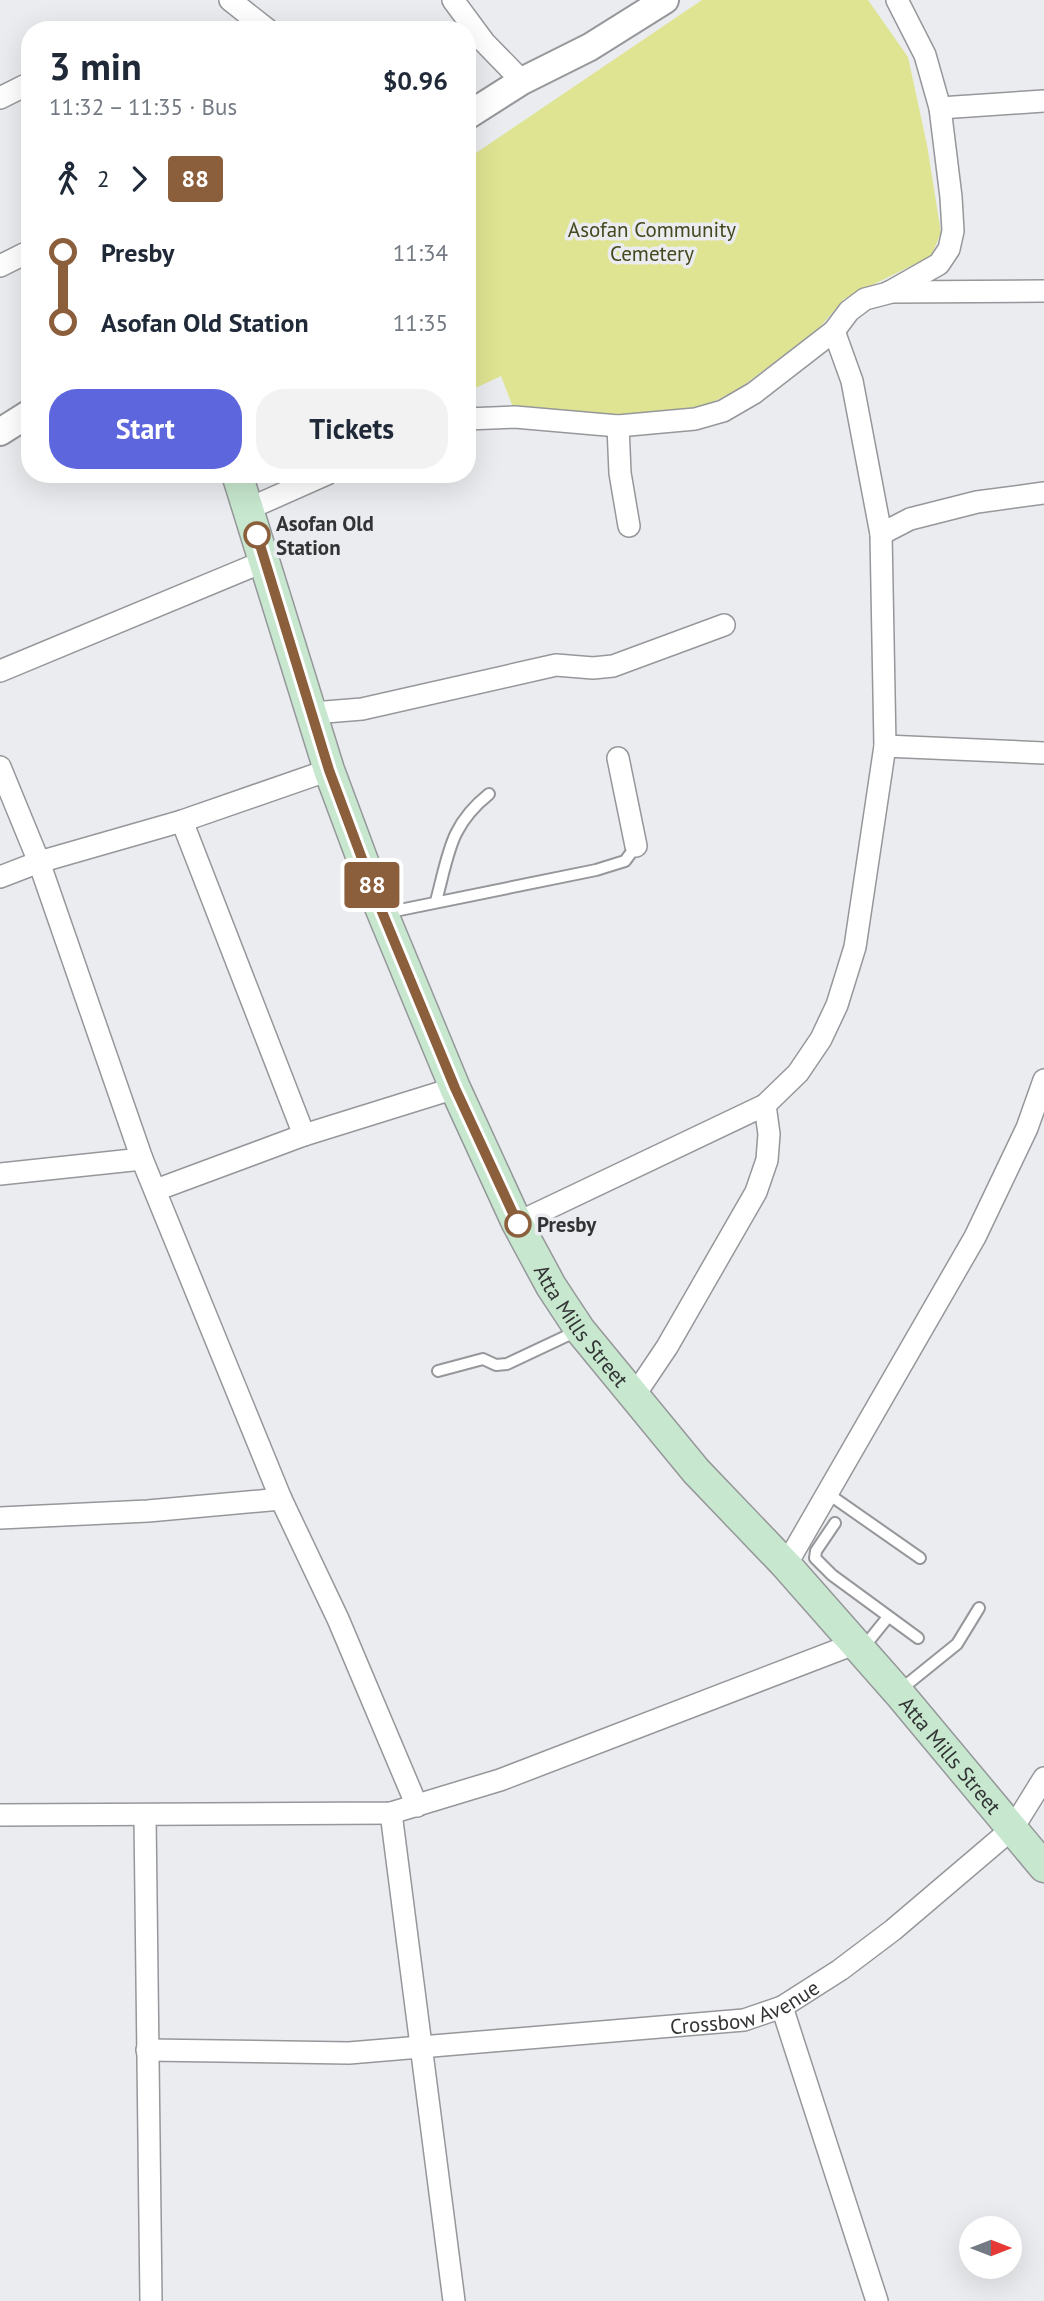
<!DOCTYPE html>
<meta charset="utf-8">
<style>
body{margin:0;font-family:"PT Sans",sans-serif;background:#f2f2f3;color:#1f2937;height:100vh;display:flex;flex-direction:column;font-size:26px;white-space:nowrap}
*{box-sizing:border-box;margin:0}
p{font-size:23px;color:#747a83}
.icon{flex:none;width:38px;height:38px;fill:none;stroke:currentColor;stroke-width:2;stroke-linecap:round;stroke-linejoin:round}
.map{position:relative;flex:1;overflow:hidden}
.drawer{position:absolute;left:21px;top:21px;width:455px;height:462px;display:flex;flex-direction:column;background:#fff;border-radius:28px;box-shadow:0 7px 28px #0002}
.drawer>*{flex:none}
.badge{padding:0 14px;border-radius:5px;font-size:24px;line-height:46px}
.needle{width:46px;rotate:90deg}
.fabs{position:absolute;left:959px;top:2216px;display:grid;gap:14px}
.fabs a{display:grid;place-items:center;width:63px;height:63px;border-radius:50%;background:#fff;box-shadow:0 7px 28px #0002;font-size:35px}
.map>.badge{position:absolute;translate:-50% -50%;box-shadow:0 0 0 4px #fff}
.legs{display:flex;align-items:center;gap:10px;height:77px;padding:0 28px;font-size:23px}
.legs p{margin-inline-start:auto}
.head{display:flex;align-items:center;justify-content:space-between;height:119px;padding:0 28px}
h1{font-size:38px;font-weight:600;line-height:52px}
.cta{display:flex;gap:14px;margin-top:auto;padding:14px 28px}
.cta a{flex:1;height:80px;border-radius:28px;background:#5d66dd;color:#fff;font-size:28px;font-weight:600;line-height:80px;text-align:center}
.cta a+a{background:#f2f2f3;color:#1f2937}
ul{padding:0 28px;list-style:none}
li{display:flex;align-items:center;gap:24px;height:70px;font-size:26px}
li i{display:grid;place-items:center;width:10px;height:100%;margin:0 9px;background:currentColor}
li i::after{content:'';width:18px;height:18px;margin:-9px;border:5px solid;border-radius:50%;background:#fff}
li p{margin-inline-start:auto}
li:first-child i{background:linear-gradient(#0000 50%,currentColor 0)}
li:last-child i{background:linear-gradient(currentColor 50%,#0000 0)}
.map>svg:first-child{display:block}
</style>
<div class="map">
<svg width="1044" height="2301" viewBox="0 0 1044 2301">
<rect width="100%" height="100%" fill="#eaecef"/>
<path fill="#dfe492" d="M702 0H868L908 57 927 145 941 233 931 256 844 299 820 327 739 389 699 409 626 417 514 410 501 376 467 392V159Z"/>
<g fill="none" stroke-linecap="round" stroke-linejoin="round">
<g stroke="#96979a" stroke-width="14">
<path id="service" d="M436 901C449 854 449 826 489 794
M385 913 596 870 625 861 636 846
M438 1371 483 1359 496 1365 507 1364 577 1331
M827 1493 920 1558
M835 1523 816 1551 815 1558 832 1575 918 1638
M863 1648 888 1617
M900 1690 957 1644 979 1608"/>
</g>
<g stroke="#96979a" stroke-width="24">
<g id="minor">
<path d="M230 0 268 30"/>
<path d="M453 0 484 42 522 81"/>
<path d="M897 0 925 55 940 108"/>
<path d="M0 98 30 83"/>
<path d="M0 266 30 251"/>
<path d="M889 292 1044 291"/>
<path d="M467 419 515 417 618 426 695 419 723 411 754 393 834 331 849 311 865 299 888 293 939 264 949 249 953 231 951 197 940 108 1044 101"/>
<path d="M618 426 620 473 629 526"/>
<path d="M248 509 327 474"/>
<path d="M881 534 910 519 977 502 1044 493"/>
<path d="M0 671 265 561"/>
<path d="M313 713 362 709 556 665 593 668 613 666 724 625"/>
<path d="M885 746 1044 753"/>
<path d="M618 758 636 846"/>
<path d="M0 767 39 862 142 1159 281 1499 338 1619 417 1806"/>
<path d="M182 821 304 1135"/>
<path d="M0 877 39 862 182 821 329 770"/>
<path d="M0 1174 142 1159"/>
<path d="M156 1190 304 1135 455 1088"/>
<path d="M517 1223 765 1105 798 1073 821 1039 837 1005 855 947 885 746 881 534 852 381 834 331"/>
<path d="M634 1396 667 1347 756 1192 767 1160 769 1134 765 1105"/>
<path d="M0 1518 148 1511 281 1499"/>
<path d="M786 1565 975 1237 1027 1128 1044 1080"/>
<path d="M391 1813 454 2301"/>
<path d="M0 1815 391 1813 500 1780 854 1644"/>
<path d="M145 1816 151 2301"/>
<path d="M782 2007 877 2301"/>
<path id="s1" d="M147 2050 349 2053 744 2020 782 2007 840 1970 893 1930 1013 1828 1044 1778"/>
</g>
</g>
<g stroke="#96979a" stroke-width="30">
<path id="tertiary" d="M467 116 522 81 590 47 665 0
M0 432 30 413"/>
</g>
<g stroke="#96979a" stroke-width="33">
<g id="secondary">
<path id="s2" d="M237 474 329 770 380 907 455 1088 517 1223 551 1286 580 1330 696 1471 786 1565 898 1692 1044 1867"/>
</g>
</g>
<use href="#service" stroke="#fff" stroke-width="10"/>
<use href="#minor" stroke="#fff" stroke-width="21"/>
<use href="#tertiary" stroke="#fff" stroke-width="26"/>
<use href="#secondary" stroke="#c7e7ce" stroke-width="30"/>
</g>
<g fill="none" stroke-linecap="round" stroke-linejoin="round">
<g stroke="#fff" stroke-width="16">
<path id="line-1" d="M257 535 329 770 380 907 455 1088 518 1224"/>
</g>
<use href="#line-1" stroke="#8b5e3c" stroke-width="10"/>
</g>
<g fill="#fff" stroke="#8b5e3c" stroke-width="3.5">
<circle cx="257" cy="535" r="12"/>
<circle cx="518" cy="1224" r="12"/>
</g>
<g text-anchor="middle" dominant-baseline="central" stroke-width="7" stroke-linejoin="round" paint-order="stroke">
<g font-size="21" fill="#45471e" stroke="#eaecef">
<text x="652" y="229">Asofan Community<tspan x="652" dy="24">Cemetery</tspan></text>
</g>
<g font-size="21" font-weight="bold" fill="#323334" stroke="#eaecef" text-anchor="start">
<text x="276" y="523">Asofan Old<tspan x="276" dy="24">Station</tspan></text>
<text x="537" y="1224">Presby</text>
</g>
<g font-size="21" fill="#323334" stroke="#eaecef">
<text stroke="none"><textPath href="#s2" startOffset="922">Atta Mills Street</textPath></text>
<text stroke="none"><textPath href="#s2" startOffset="1489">Atta Mills Street</textPath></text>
<text stroke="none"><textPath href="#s1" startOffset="602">Crossbow Avenue</textPath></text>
</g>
</g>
</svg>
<div class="fabs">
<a><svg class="needle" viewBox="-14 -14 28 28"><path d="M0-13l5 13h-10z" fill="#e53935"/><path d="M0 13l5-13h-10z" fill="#747a83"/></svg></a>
</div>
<b class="badge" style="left:372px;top:885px;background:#8b5e3c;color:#fff">88</b>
<section class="drawer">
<div class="head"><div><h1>3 min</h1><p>11:32 – 11:35 · Bus</p></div><b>$0.96</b></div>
<div class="legs"><svg class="icon" aria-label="walk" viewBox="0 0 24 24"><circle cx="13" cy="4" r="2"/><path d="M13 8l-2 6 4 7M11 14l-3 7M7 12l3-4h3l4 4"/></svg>2<svg class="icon" aria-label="forward" viewBox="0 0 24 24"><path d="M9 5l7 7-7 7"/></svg><b class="badge" style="background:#8b5e3c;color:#fff">88</b></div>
<ul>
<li><i style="color:#8b5e3c"></i><b>Presby</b><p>11:34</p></li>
<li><i style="color:#8b5e3c"></i><b>Asofan Old Station</b><p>11:35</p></li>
</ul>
<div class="cta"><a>Start</a><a>Tickets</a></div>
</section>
</div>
